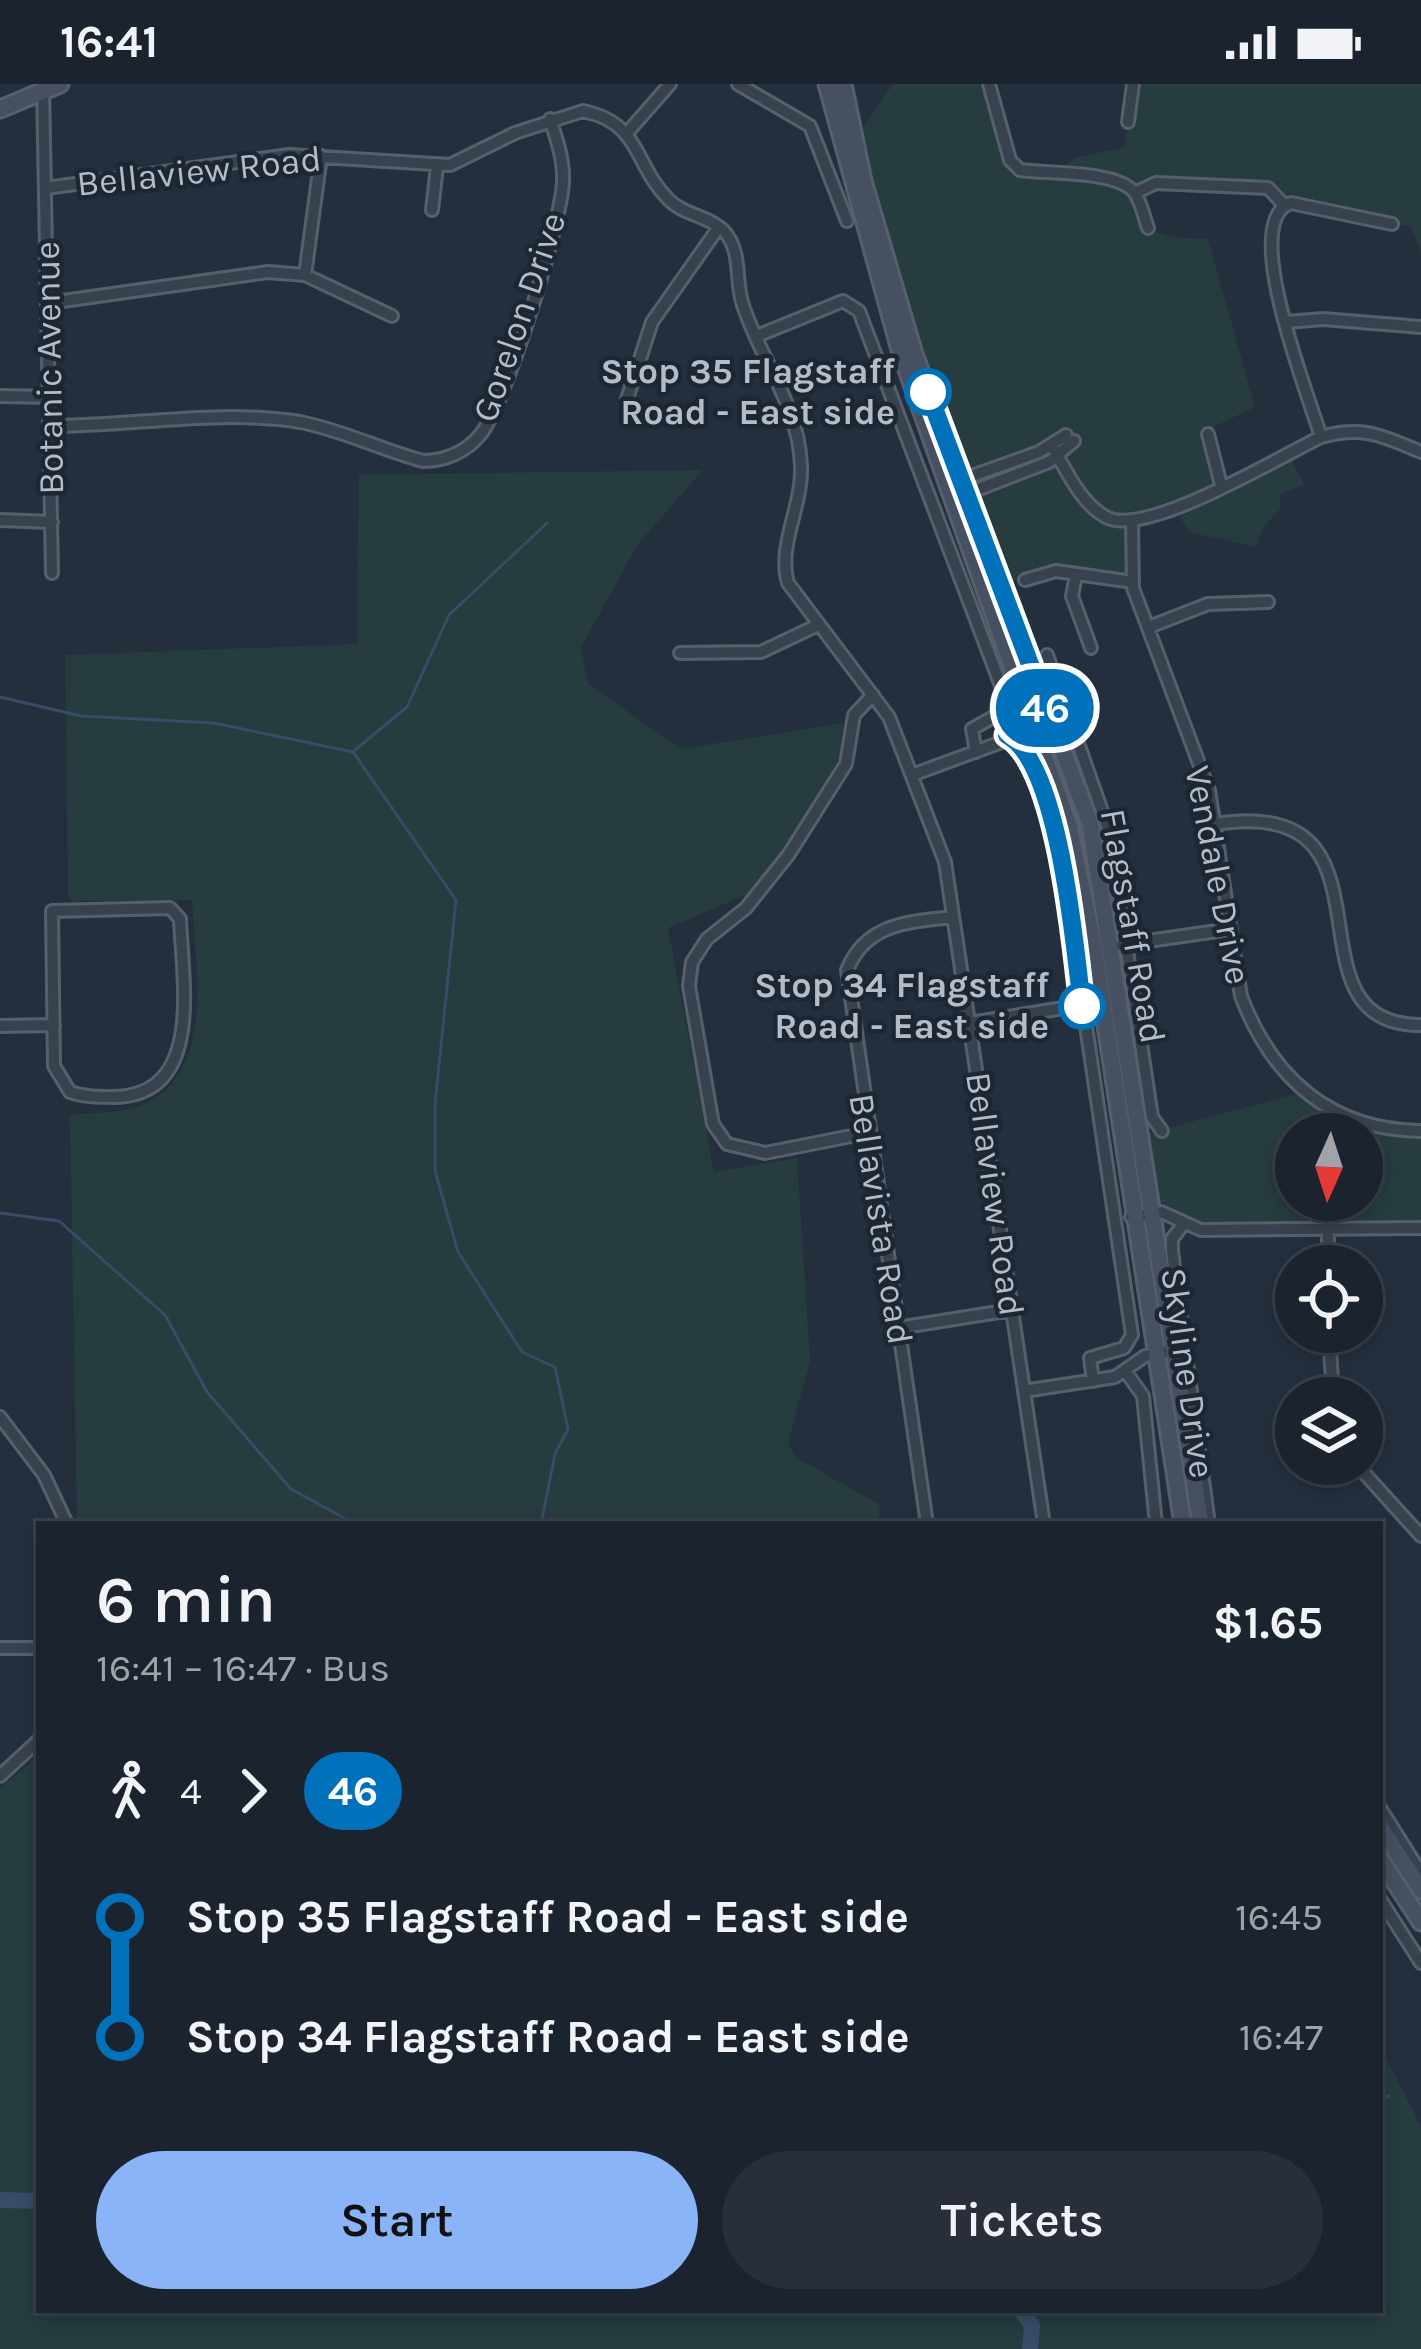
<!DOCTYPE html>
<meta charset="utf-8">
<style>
body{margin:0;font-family:Karla,sans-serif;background:#282f3a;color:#f1f3f6;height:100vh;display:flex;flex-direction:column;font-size:45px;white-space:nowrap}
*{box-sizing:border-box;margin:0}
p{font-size:39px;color:#a0a4aa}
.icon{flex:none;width:66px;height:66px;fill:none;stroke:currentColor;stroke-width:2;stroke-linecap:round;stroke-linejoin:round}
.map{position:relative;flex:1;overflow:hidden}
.details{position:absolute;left:36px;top:1437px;width:1347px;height:792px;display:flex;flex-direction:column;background:#1b232e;border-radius:0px;box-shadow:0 6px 18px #0003,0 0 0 3px #39404a}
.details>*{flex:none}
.badge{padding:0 24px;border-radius:39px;font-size:42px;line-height:78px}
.needle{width:78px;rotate:183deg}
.controls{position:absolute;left:1275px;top:1029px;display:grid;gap:24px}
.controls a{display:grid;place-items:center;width:108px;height:108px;border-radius:50%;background:#1b232e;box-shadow:0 6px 18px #0003,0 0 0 3px #39404a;font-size:60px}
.map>.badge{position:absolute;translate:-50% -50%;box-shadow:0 0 0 6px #fff}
.legs{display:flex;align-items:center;gap:18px;height:132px;padding:0 60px;font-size:39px}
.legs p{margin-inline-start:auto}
.overview{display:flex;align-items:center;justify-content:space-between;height:204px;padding:0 60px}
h1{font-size:66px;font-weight:600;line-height:90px}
.primary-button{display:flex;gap:24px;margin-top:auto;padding:24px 60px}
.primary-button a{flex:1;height:138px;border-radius:72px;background:#8ab4f8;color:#111;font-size:48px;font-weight:600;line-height:138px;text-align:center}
.primary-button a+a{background:#282f3a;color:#f1f3f6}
ul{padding:0 60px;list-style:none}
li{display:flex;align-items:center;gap:42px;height:120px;font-size:45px}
li i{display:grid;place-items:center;width:18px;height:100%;margin:0 15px;background:currentColor}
li i::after{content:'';width:30px;height:30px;margin:-15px;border:9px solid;border-radius:50%;background:#1b232e}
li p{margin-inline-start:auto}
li:first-child i{background:linear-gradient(#0000 50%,currentColor 0)}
li:last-child i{background:linear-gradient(currentColor 50%,#0000 0)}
.status{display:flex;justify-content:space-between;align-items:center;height:84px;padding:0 60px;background:#1b232e;direction:ltr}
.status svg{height:33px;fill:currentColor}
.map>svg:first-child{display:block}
</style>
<div class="status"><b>16:41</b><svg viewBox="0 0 49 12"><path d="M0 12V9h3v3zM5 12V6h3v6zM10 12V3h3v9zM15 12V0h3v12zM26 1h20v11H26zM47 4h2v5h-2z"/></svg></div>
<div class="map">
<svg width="1421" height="2265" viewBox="0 0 1421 2265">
<rect width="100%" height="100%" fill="#242f3e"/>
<path fill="#263c3f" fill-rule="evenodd" d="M893 0H982L989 4 1010 76 1020 86 1059 87 1075 74 1125 63 1133 0H1421V169L1411 143 1291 119 1268 104 1156 99 1136 109C1153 157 1159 152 1208 155L1255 323 1207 346 1221 401 1288 370 1304 400 1280 411V425L1262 445 1256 463 1189 448 1174 424 1133 438V498L1056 487 1000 501 956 386 853 57Z
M703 386 638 460 581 563 588 600 681 665 843 639 840 673 796 747 748 810 668 844 714 1088 797 1074 810 1277 788 1359 795 1373 880 1421 878 1440H77L70 1031C92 1028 124 1030 144 1020 217 986 195 882 192 816L73 817 68 812 65 571 357 560 359 391Z
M1297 1010 1367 1047 1421 1053V1140L1200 1141 1161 1118 1145 1050ZM1296 1050H1362V1116H1296Z
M39 1671V2226H1380V1962L1421 2042V2265H0V1704Z"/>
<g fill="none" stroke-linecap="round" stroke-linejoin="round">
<path stroke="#394c67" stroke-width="3" d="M0 613 81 632 214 639 353 668 456 816 435 1020V1087L458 1168 522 1268 555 1283 568 1345 555 1370 541 1440
M355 666 407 623 449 531 547 439
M0 1129 59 1137 165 1231 207 1308 291 1405 355 1440
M1380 2016 1389 2012
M1027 2235 1034 2226"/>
<path stroke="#394c67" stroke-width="16" d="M0 2116 39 2117
M1021 2226 1032 2242 1030 2265"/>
<g stroke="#565f6c" stroke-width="16">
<path id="minor" d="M738 0 810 42 847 137
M989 0 1010 76 1020 86C1046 90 1116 86 1134 108 1141 117 1144 133 1148 144
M43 3 52 489
M1128 38 1133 0
M627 49 670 0
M46 104 289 71 450 81 515 49 583 27C641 39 633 79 668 115 683 131 709 132 724 147 742 167 735 194 742 218 759 274 799 320 801 382 803 421 777 462 788 499L889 633 945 778 1044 1440
M1135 109 1156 99 1268 104 1284 121
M432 126 437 83
M305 191 321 72
M49 219 268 188 305 191 392 232
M1287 238 1323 235 1421 243
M757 252 843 217 859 227 1006 615 1004 627 972 645 976 668
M0 312 51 313
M627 315 652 238 719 143
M51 342C134 342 218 325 300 338 342 346 382 366 423 377 445 377 466 368 480 351 506 320 561 140 563 98 564 76 557 56 550 35
M1208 350 1221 401
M1321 353C1309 312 1238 136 1291 119L1392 140
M1052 362C1066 386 1082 422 1108 434 1149 452 1279 373 1321 353 1363 341 1383 352 1421 368
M955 398 1039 368 1066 351
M961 412 1049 378 1074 357
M0 436 52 438
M1132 438 1133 504 1209 706 1241 912C1272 994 1330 1046 1421 1047
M1076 491 1072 512 1091 564
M1025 496 1056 487 1133 498
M1149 543 1208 520 1268 518
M680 569 761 568 818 541
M1047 571 1109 747 1152 1033 1162 1047
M1007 651 1026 664 1058 754 1132 1251 1124 1264 1090 1274 1093 1297
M912 691 999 659 1014 638 1046 623
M1215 740C1412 709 1276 942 1421 941
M170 824 180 835C182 895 205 1010 116 1013 100 1013 84 1013 70 1008L54 982 52 827Z
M1121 861 1231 845
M970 939 1082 921
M0 942 54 941
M867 1049 765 1069 727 1060 713 1040 689 902 692 878 707 855 746 824 789 770 846 680 854 631 873 611
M1131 1133 1161 1128 1201 1146 1421 1144
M1182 1142 1172 1155V1167L1209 1440
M1328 1145V1182
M898 1244 1011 1226
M1329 1248 1333 1314
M1126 1288 1143 1312 1156 1440
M1024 1307 1115 1293 1145 1272 1170 1267
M0 1333 44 1391 67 1440
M1356 1380 1421 1452
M927 1440 847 886C866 839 908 838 953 833
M0 1564H39
M0 1692 39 1656
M1380 1724 1421 1789
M1380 1815 1421 1879"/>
</g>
<g stroke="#565f6c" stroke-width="21">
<path id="secondary" d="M827 0 900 266 1069 742 1094 864 1183 1440
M843 0 863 97 914 270 1090 739 1201 1440
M0 25 60 0
M1380 1742 1421 1806
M1380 1775 1421 1838"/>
</g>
<use href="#minor" stroke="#38414e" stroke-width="10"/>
<use href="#secondary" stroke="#465061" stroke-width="15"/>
</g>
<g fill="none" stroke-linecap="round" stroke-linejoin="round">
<g stroke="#fff" stroke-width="27">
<path id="line-1" d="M928 308 1046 623 1019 634 1007 651C1059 678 1075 863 1082 922"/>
</g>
<use href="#line-1" stroke="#0072bc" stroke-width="18"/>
</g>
<g fill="#fff" stroke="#0072bc" stroke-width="6">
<circle cx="928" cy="308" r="21"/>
<circle cx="1082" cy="922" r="21"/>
</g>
<g text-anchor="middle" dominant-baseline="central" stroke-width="9" stroke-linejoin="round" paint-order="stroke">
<g font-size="36" fill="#b4bcc9" stroke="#1d2633">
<text transform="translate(199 87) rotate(-6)">Bellaview Road</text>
<text transform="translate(519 233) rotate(-71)">Gorelon Drive</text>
<text transform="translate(49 284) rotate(-91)">Botanic Avenue</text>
<text transform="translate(1218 791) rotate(79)">Vendale Drive</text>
<text transform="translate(1133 842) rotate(80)">Flagstaff Road</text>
<text transform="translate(995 1110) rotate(82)">Bellaview Road</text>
<text transform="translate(881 1135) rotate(81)">Bellavista Road</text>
<text transform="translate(1188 1289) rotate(82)">Skyline Drive</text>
</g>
<g font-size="36" font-weight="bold" fill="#b4bcc9" stroke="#1d2633" text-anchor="end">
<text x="895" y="287">Stop 35 Flagstaff<tspan x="895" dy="41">Road - East side</tspan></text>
<text x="1049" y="901">Stop 34 Flagstaff<tspan x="1049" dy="41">Road - East side</tspan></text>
</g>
</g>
</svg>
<div class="controls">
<a><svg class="needle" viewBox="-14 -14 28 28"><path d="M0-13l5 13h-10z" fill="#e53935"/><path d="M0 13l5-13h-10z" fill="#a0a4aa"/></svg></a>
<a><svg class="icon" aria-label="locate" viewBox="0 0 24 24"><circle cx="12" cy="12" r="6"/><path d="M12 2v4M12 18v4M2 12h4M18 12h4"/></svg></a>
<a><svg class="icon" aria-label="layers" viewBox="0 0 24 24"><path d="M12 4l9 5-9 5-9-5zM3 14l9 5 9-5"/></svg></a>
</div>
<b class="badge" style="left:1045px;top:624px;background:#0072bc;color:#fff">46</b>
<section class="details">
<div class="overview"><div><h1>6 min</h1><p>16:41 – 16:47 · Bus</p></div><b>$1.65</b></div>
<div class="legs"><svg class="icon" aria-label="walk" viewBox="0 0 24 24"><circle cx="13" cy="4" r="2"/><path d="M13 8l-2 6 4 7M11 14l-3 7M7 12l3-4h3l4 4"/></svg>4<svg class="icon" aria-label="forward" viewBox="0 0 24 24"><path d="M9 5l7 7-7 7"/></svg><b class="badge" style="background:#0072bc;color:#fff">46</b></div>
<ul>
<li><i style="color:#0072bc"></i><b>Stop 35 Flagstaff Road - East side</b><p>16:45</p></li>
<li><i style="color:#0072bc"></i><b>Stop 34 Flagstaff Road - East side</b><p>16:47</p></li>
</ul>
<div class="primary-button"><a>Start</a><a>Tickets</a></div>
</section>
</div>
